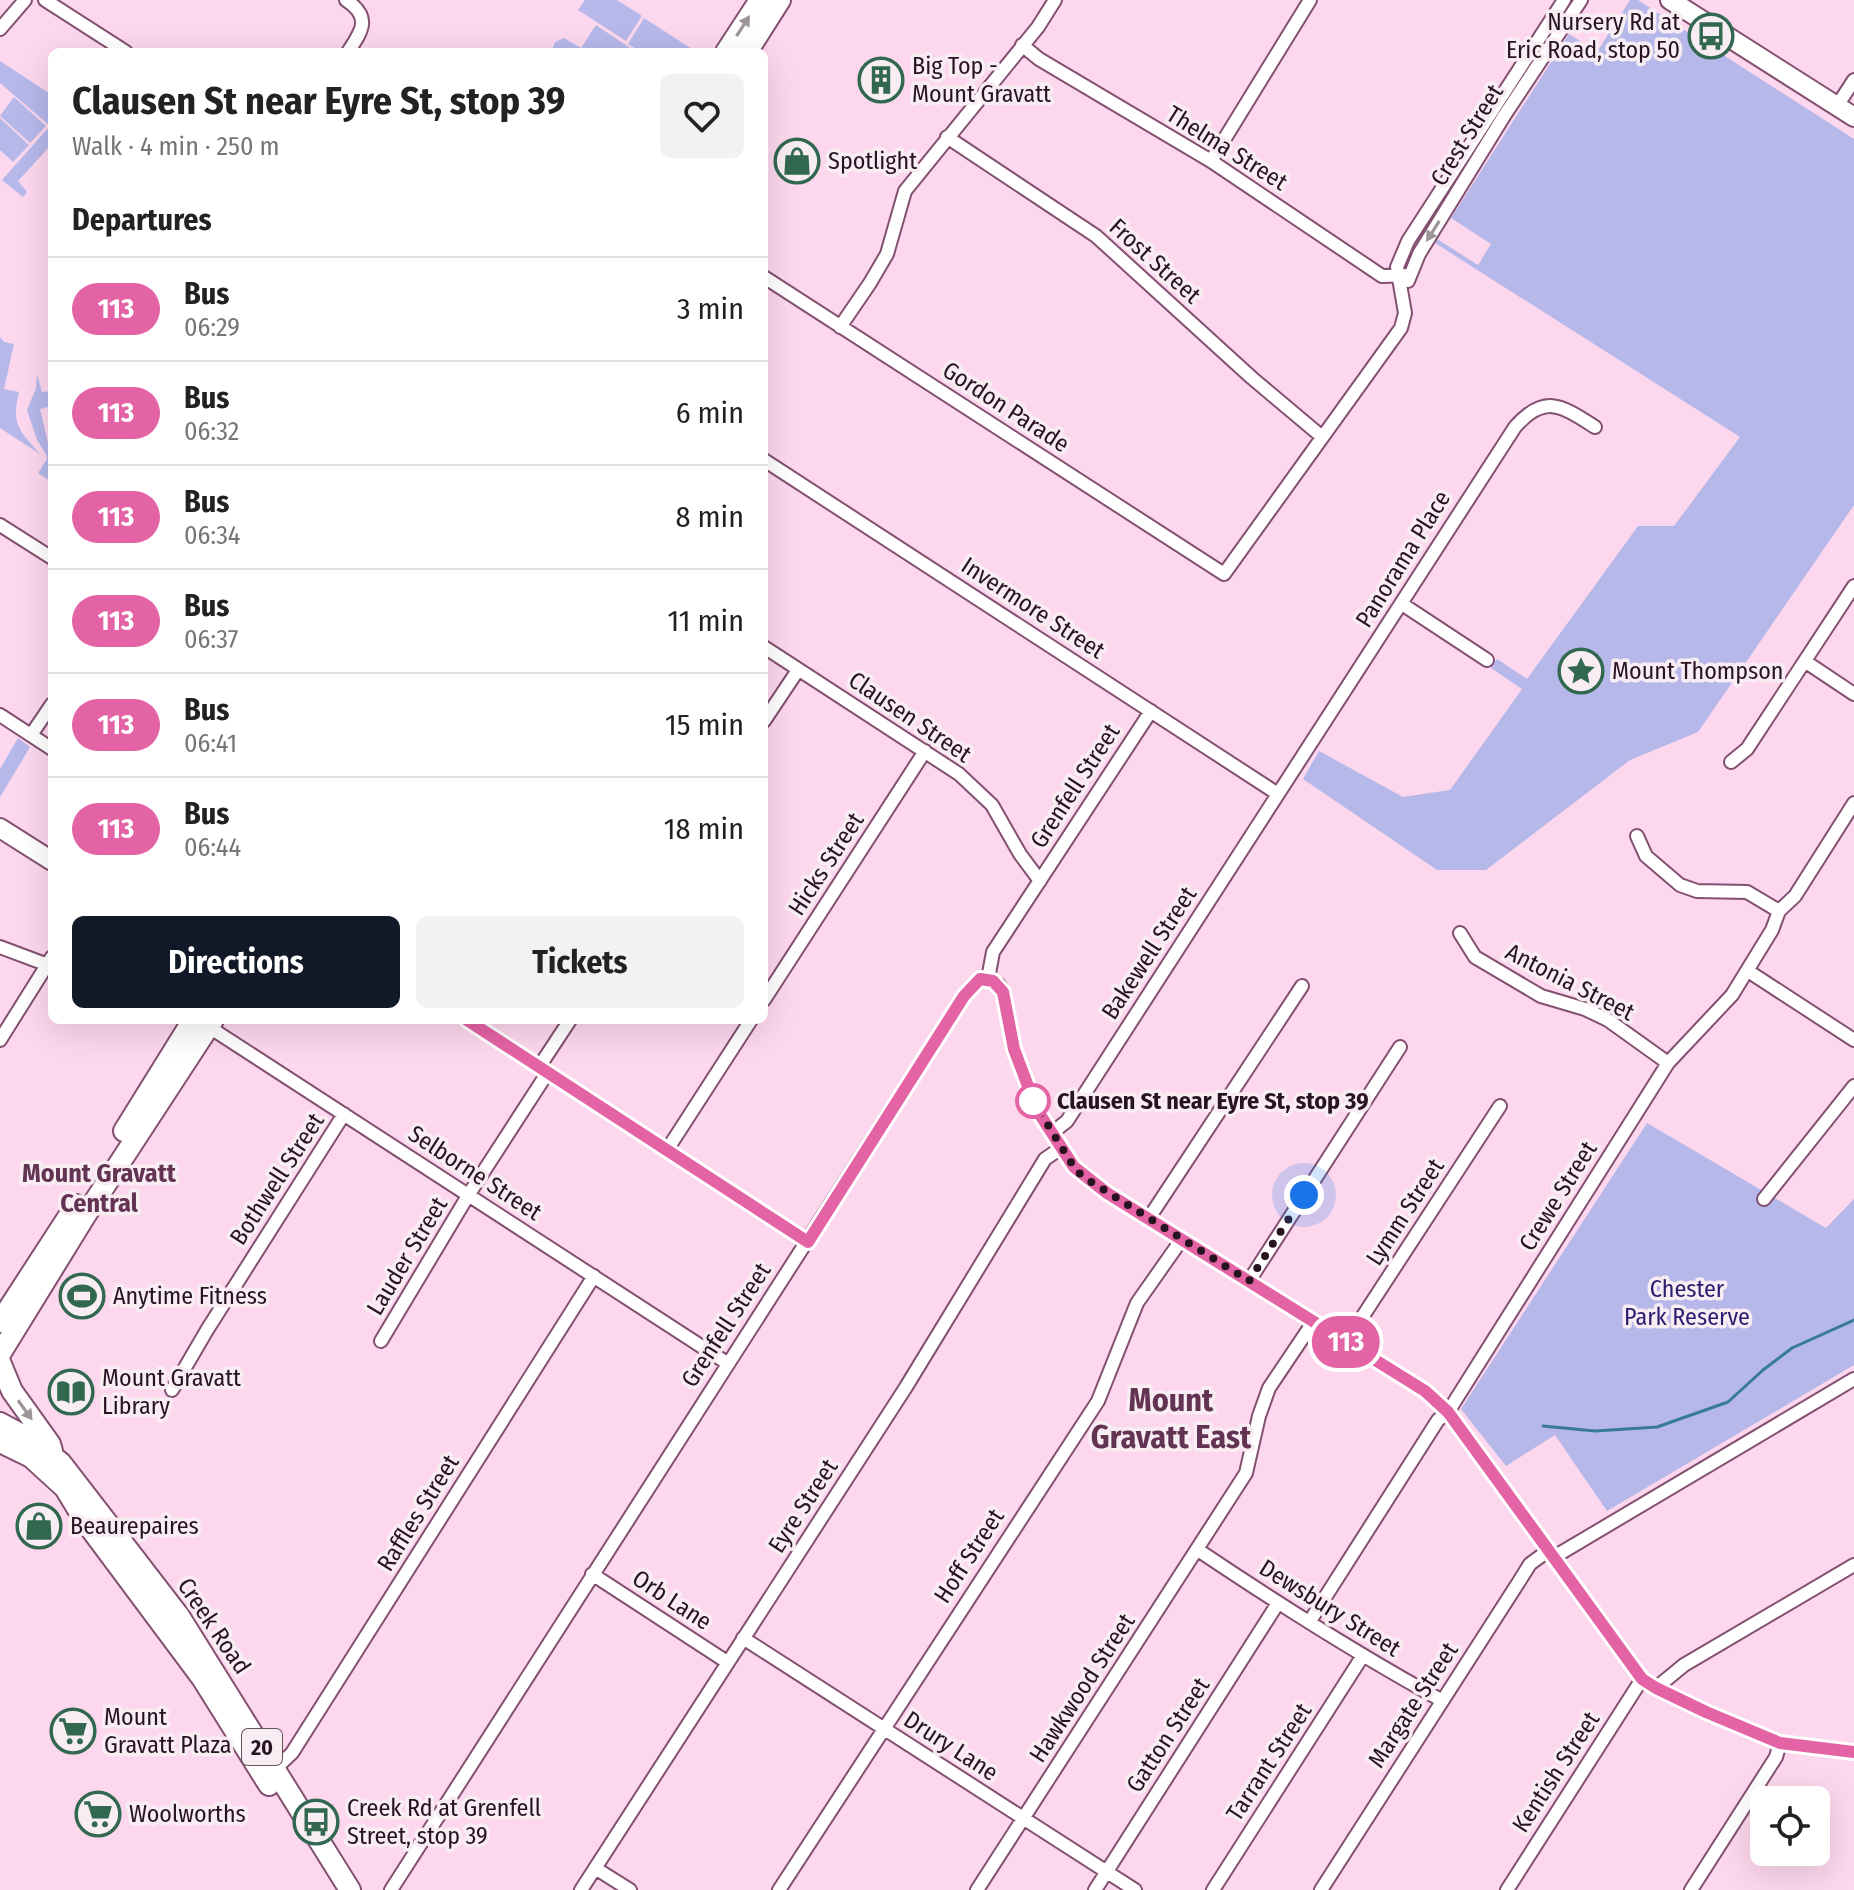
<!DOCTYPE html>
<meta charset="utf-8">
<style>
body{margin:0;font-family:"Fira Sans Condensed",sans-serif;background:#f2f2f2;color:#222;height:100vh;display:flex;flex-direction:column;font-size:30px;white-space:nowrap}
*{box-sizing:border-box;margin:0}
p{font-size:26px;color:#767676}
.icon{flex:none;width:44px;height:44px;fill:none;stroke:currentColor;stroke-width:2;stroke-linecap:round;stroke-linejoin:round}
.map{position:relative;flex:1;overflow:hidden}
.sheet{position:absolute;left:48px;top:48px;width:720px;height:976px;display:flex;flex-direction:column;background:#fff;border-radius:12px;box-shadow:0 8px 32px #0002}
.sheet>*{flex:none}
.badge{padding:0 16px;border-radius:26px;font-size:28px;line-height:52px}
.controls{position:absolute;left:1750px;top:1786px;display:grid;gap:16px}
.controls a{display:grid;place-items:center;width:80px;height:80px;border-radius:12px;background:#fff;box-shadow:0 8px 32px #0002;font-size:40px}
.you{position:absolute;width:40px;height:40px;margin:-20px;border:6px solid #fff;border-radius:50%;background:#1a73e8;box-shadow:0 0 0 12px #1a73e833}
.map>.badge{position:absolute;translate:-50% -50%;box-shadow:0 0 0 4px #fff}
h2{padding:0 24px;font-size:30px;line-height:72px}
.round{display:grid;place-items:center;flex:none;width:84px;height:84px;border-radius:12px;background:#f2f2f2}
.overview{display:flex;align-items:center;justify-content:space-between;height:136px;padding:0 24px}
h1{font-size:38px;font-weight:700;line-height:60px}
.primary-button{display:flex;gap:16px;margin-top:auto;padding:16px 24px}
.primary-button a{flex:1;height:92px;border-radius:12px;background:#111827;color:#fff;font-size:32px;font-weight:700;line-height:92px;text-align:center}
.primary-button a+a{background:#f2f2f2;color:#222}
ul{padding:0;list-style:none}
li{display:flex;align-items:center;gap:24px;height:104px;padding:0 24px;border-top:2px solid #e0e0e0}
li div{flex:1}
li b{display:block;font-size:30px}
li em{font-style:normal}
li .badge{min-width:88px;font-weight:700;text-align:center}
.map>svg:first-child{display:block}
</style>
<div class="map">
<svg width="1854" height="1890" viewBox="0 0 1854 1890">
<rect width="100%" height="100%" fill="#fcd7ed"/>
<path fill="#b5b8e9" d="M585 0H617L642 16 626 41 578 10Z
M1630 0H1638L1854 139V505L1698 732 1630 760 1486 870H1437L1303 779 1319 751 1403 797 1450 790 1522 689 1491 668 1497 659 1527 679 1638 526H1674L1740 437 1435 243 1437 239 1478 265 1491 244 1451 218 1569 34 1597 52Z
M644 18 692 49 690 52H641L628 44Z
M596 25 636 52H551L555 42 564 38 581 48Z
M0 61 52 95V144L18 181 27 192 23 197 2 180 50 126 0 83Z
M14 97 46 126 30 143 0 116Z
M0 118 29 145 13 162 0 150Z
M0 337 4 342 14 344 4 389 19 392C11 424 19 430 40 454L0 428Z
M37 374 42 392 52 391V406L40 409 52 460V481H50L38 473 47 459 46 454 37 440 27 410 36 388Z
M18 738 30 747 0 797V769Z
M1647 1123 1826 1228 1854 1199V1365L1607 1511 1555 1435 1506 1466 1461 1409Z"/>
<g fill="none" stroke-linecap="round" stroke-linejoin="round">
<path stroke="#387b96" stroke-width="3" d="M1543 1426 1595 1431 1657 1427 1728 1402 1763 1370 1792 1348 1854 1320"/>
<g stroke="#835071" stroke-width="16">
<path id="street" d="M45 0 126 52
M346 0C372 17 362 31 348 52
M0 29 25 0
M1022 45 1039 59 1211 161 1382 276 1409 275
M1837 106 1854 80
M947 137 1096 236 1252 378 1321 436
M1211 161 1310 0
M764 277 1224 574 1401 328 1405 313 1397 267 1408 241 1564 0
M1408 281 1419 254 1504 116 1581 0
M840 327 870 283 887 254 905 191 1038 27 1055 0
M764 460 1278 794
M0 525 52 558
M1402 604 1487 660
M764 647 959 774 992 805 1020 854 1040 881
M1806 662 1854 694
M0 715 52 749
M764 721 798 670
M31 735 52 704
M1731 762 1747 749 1854 586
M1637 836 1646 856 1680 885 1697 891 1747 892 1779 911
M1460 933 1475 957 1541 996 1585 1009 1608 1020 1668 1063
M0 947 48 965
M1748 971 1854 1040
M988 979 999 985 1003 992 1014 1049 1037 1110 1074 1167 1107 1193 1425 1391 1448 1412 1642 1679 1656 1688 1706 1712 1780 1743 1854 1752
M988 979 993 952 1151 711
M764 1000 925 751
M467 1020 808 1242
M206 1025 727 1363
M0 1040 52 957
M539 1067 570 1020
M1052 1133 1067 1121 1515 427C1545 393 1562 406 1595 427
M667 1150 751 1020
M1764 1199 1854 1086
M1149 1218 1302 986
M1249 1281 1400 1047
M381 1341 469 1194 548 1072
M1346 1342 1500 1106
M172 1390 207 1330 344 1114
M1198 1550C1277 1603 1357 1654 1441 1700
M1554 1557 1854 1379
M592 1574 727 1662
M1310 1621 1438 1420 1448 1412 1668 1063 1732 995 1772 930 1779 911 1795 896 1854 803
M743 1638 1135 1890
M1656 1688 1684 1665 1854 1565
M275 1769 292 1753 594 1276
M595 1868 630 1890
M391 1890 964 996 975 983 988 979
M581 1890 906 1387 1045 1159 1061 1148
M779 1890 1098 1401 1137 1303 1182 1239
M977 1890 1246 1473 1259 1416 1269 1388 1314 1321
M1095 1890 1278 1603
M1213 1890 1362 1657
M1321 1890 1520 1580 1530 1564 1549 1550
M1507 1890 1642 1679
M1691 1890 1776 1757 1780 1743"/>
</g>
<g stroke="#835071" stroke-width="22">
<path id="secondary" d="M1670 0 1854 117
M0 828 52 861"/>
</g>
<g stroke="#835071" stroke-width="24">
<path id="primary" d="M726 52 760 0
M747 52 780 0
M124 1131 193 1020
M0 1322 76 1205
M0 1354 85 1216 213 1020
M0 1362 12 1391 50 1444 52 1451
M0 1423 32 1440 61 1463 179 1616 350 1890
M0 1442 31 1457 65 1488 85 1521 202 1678 269 1785"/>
</g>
<use href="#street" stroke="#fff" stroke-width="12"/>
<use href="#secondary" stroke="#fff" stroke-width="18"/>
<use href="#primary" stroke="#fff" stroke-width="20"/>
</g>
<defs><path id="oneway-solid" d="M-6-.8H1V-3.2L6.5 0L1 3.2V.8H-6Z" transform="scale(2)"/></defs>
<g fill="#9e959b">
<use href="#oneway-solid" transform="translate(743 26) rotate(-57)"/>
<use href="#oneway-solid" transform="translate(1433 231) rotate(122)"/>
<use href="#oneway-solid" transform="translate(25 1410) rotate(54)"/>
</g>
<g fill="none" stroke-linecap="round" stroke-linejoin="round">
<g stroke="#fff" stroke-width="18">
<path id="line" d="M467 1020 808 1242 964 996 980 979 993 981 1003 992 1014 1049 1037 1110 1074 1167 1107 1193 1425 1391 1448 1412 1642 1679 1656 1688 1706 1712 1780 1743 1854 1752"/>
</g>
<use href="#line" stroke="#e463a4" stroke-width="12"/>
<path stroke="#281321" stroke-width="8" stroke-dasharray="0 14.4" d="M1033 1101 1074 1167 1082 1176 1249 1281 1304 1195"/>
</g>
<defs>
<g id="bus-ring" transform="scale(2.3)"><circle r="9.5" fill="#f9edf4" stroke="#32684f" stroke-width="1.5"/><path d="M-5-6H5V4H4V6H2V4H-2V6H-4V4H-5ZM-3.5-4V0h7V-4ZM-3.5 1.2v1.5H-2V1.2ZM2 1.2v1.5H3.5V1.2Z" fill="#32684f"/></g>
<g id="building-ring" transform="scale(2.3)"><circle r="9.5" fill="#f9edf4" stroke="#32684f" stroke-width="1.5"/><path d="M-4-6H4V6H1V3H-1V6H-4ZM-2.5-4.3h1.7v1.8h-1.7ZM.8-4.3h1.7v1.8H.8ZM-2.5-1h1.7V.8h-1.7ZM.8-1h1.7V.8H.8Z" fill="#32684f"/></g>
<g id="shop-ring" transform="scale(2.3)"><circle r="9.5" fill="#f9edf4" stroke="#32684f" stroke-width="1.5"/><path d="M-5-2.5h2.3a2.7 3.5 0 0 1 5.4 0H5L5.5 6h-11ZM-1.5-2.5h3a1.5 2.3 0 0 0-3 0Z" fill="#32684f"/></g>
<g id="sight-ring" transform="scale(2.3)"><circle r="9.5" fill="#f9edf4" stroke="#32684f" stroke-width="1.5"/><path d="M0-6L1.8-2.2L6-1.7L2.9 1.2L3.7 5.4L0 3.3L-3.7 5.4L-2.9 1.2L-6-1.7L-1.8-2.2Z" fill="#32684f"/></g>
<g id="stadium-ring" transform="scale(2.3)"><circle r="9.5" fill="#f9edf4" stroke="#32684f" stroke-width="1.5"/><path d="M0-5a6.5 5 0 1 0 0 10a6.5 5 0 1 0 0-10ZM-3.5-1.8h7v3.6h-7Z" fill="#32684f"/></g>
<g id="library-ring" transform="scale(2.3)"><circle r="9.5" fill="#f9edf4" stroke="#32684f" stroke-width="1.5"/><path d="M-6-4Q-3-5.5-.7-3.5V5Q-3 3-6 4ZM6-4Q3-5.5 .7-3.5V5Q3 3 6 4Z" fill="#32684f"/></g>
<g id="supermarket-ring" transform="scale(2.3)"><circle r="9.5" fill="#f9edf4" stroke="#32684f" stroke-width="1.5"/><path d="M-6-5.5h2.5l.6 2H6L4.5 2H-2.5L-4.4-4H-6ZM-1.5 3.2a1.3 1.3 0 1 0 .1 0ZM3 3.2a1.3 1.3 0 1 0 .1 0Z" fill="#32684f"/></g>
</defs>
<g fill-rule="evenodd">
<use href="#bus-ring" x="1711" y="36"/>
<use href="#building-ring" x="881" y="80"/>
<use href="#shop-ring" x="797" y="161"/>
<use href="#sight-ring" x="1581" y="671"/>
<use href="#stadium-ring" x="82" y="1296"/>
<use href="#library-ring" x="71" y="1392"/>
<use href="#shop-ring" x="39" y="1526"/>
<use href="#supermarket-ring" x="73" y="1731"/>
<use href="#supermarket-ring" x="98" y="1814"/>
<use href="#bus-ring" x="316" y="1822"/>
</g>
<circle fill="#fff" stroke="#e463a4" stroke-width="4" cx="1033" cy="1101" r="16"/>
<g text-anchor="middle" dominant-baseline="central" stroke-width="7" stroke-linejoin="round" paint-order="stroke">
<rect fill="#f9edf4" stroke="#675460" stroke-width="2" x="242" y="1729" width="40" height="36" rx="6"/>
<g font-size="22" font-weight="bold" fill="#281321">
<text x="262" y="1747">20</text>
</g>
<g font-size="24" fill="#281321" stroke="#f9edf4" text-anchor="start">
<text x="1680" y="22" text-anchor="end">Nursery Rd at<tspan x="1680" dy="28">Eric Road, stop 50</tspan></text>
<text x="912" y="66">Big Top -<tspan x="912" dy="28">Mount Gravatt</tspan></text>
<text x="828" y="161">Spotlight</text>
<text x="1612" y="671">Mount Thompson</text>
<text x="113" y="1296">Anytime Fitness</text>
<text x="102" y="1378">Mount Gravatt<tspan x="102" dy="28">Library</tspan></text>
<text x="70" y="1526">Beaurepaires</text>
<text x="104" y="1717">Mount<tspan x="104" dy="28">Gravatt Plaza</tspan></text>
<text x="347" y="1808">Creek Rd at Grenfell<tspan x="347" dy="28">Street, stop 39</tspan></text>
<text x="129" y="1814">Woolworths</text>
</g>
<g font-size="24" fill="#281321" stroke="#f9edf4">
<text transform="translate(1467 135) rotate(-58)">Crest Street</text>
<text transform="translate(1227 148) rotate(32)">Thelma Street</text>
<text transform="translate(1155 261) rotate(42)">Frost Street</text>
<text transform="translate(1006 407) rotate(33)">Gordon Parade</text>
<text transform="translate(1403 559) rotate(-58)">Panorama Place</text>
<text transform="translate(1033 608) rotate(33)">Invermore Street</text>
<text transform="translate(910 717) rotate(34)">Clausen Street</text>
<text transform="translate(1075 786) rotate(-57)">Grenfell Street</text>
<text transform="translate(826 864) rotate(-57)">Hicks Street</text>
<text transform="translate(1149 953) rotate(-57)">Bakewell Street</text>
<text transform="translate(1570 982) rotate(27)">Antonia Street</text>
<text transform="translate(475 1173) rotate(33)">Selborne Street</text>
<text transform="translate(277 1179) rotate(-57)">Bothwell Street</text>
<text transform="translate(1558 1196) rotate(-58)">Crewe Street</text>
<text transform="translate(1405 1212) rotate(-57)">Lymm Street</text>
<text transform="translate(407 1256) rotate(-59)">Lauder Street</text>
<text transform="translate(726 1325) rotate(-57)">Grenfell Street</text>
<text transform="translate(803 1506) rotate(-57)">Eyre Street</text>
<text transform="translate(418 1513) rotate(-58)">Raffles Street</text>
<text transform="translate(969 1556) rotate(-57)">Hoff Street</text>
<text transform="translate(672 1600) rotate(33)">Orb Lane</text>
<text transform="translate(1330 1608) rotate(32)">Dewsbury Street</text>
<text transform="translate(214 1626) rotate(56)">Creek Road</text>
<text transform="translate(1082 1688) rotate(-57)">Hawkwood Street</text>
<text transform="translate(1413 1705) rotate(-57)">Margate Street</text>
<text transform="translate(1168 1735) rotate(-57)">Gatton Street</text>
<text transform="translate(951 1746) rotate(33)">Drury Lane</text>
<text transform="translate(1269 1762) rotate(-57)">Tarrant Street</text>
<text transform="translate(1556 1772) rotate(-57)">Kentish Street</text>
</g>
<g font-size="24" font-weight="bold" fill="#281321" stroke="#f9edf4" text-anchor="start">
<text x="1057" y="1101">Clausen St near Eyre St, stop 39</text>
</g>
<g font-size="24" fill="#291d6f" stroke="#f9edf4">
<text x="1687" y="1289">Chester<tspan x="1687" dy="28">Park Reserve</tspan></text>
</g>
<g font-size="26" font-weight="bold" fill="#633353" stroke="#f9edf4">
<text x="99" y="1173">Mount Gravatt<tspan x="99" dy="30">Central</tspan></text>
</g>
<g font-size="32" font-weight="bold" fill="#633353" stroke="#f9edf4">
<text x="1171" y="1400">Mount<tspan x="1171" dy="37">Gravatt East</tspan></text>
</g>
</g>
</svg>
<div class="controls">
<a><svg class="icon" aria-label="locate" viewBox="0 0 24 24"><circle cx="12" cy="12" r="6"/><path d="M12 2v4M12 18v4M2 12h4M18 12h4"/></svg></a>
</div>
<div class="you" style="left:1304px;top:1195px"></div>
<b class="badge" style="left:1346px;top:1342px;background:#e463a4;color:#fff">113</b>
<section class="sheet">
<div class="overview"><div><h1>Clausen St near Eyre St, stop 39</h1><p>Walk · 4 min · 250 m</p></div><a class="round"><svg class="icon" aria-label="heart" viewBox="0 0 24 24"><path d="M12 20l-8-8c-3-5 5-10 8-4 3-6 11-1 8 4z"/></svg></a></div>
<h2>Departures</h2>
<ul>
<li><span class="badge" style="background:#e463a4;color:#fff">113</span><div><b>Bus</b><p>06:29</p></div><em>3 min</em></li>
<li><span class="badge" style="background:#e463a4;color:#fff">113</span><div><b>Bus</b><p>06:32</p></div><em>6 min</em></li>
<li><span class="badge" style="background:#e463a4;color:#fff">113</span><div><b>Bus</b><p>06:34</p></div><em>8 min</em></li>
<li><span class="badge" style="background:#e463a4;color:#fff">113</span><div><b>Bus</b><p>06:37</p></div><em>11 min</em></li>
<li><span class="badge" style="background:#e463a4;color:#fff">113</span><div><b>Bus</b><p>06:41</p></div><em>15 min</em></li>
<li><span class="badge" style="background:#e463a4;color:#fff">113</span><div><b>Bus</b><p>06:44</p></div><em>18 min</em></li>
</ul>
<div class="primary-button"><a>Directions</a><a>Tickets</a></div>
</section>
</div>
